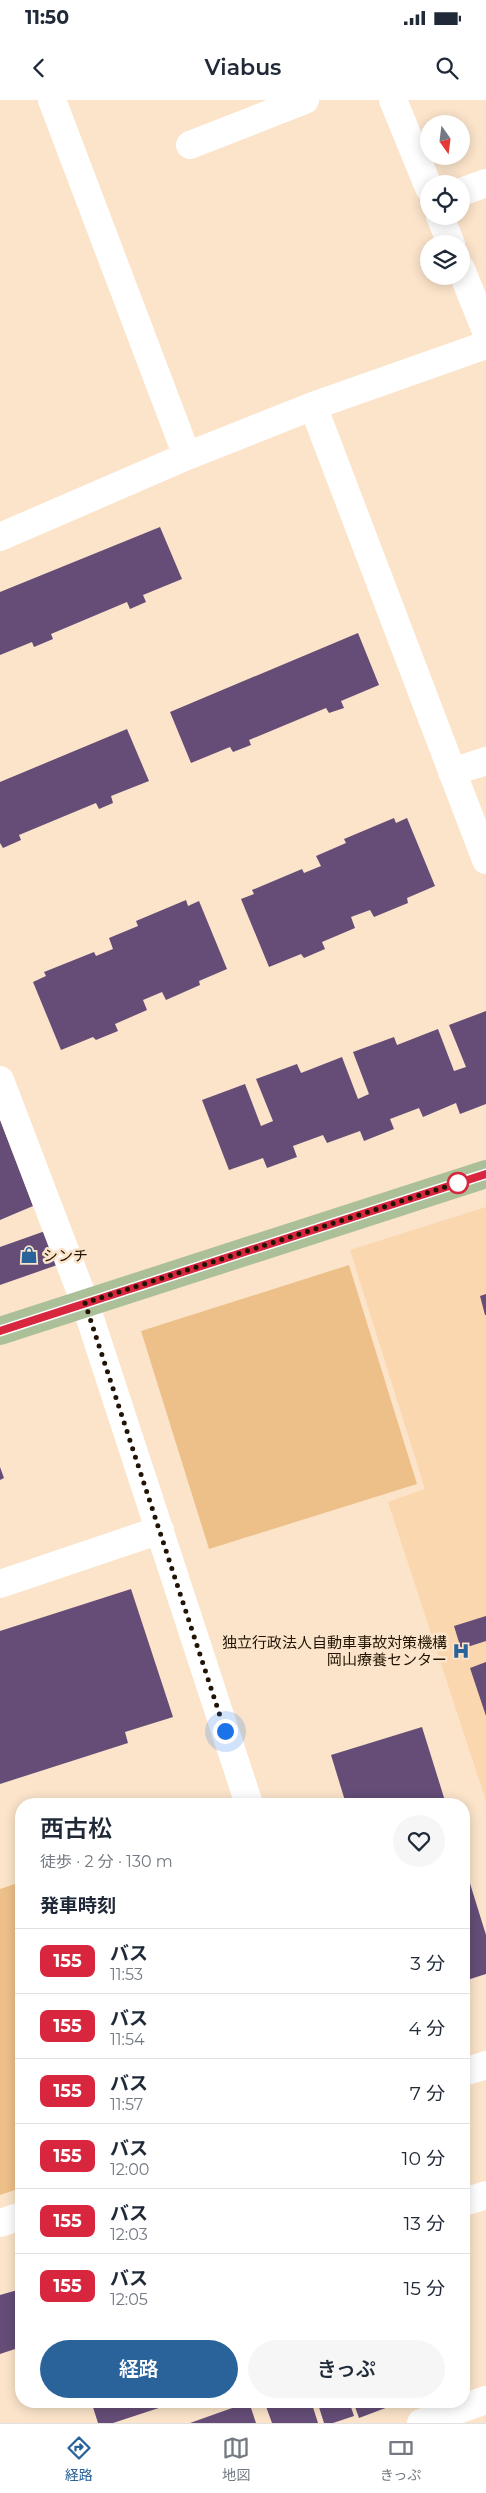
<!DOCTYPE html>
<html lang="ja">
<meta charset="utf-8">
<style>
body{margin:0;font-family:Montserrat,"Noto Sans JP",sans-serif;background:#f6f6f7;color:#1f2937;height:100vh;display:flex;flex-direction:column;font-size:19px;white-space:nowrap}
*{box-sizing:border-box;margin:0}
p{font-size:16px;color:#747a83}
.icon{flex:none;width:28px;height:28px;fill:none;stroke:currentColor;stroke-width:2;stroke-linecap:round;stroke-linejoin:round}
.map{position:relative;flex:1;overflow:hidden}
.panel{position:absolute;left:15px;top:1698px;width:455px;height:610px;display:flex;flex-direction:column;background:#fff;border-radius:20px;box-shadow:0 2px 12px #0003}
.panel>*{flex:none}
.badge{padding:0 10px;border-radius:8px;font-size:18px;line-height:32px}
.needle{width:32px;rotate:166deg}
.fabs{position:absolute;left:420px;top:15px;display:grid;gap:10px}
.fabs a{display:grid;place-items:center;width:50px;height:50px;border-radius:50%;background:#fff;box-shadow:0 2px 12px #0003;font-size:25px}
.you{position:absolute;width:25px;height:25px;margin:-12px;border:4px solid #fff;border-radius:50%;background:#1a73e8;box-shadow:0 0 0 8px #1a73e833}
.map>.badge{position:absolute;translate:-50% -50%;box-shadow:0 0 0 2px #fff}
h2{padding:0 25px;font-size:19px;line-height:45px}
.round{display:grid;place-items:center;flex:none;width:52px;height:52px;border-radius:26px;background:#f6f6f7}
.overview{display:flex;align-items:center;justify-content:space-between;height:85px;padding:0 25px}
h1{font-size:24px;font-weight:600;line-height:38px}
.cta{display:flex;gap:10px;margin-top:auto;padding:10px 25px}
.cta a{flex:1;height:58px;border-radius:30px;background:#29639a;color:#fff;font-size:20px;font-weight:600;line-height:58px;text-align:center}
.cta a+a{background:#f6f6f7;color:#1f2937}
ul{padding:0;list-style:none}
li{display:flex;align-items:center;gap:15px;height:65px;padding:0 25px;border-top:1px solid #e0e1e3}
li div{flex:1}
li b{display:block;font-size:19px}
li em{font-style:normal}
li .badge{min-width:55px;font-weight:700;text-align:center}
.status{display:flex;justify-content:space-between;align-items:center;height:35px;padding:0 25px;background:#fff;direction:ltr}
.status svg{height:14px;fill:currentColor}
header{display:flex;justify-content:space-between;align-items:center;height:65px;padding:0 25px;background:#fff;font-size:22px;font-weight:600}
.dock{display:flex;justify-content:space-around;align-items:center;height:70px;border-top:1px solid #e0e1e3;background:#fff;font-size:14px;color:#747a83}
.dock a{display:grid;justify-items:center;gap:2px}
.dock .current{color:#29639a}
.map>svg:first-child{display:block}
</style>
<div class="status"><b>11:50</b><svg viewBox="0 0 49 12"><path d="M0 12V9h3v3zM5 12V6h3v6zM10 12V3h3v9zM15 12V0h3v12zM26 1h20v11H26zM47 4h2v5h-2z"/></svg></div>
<header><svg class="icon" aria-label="back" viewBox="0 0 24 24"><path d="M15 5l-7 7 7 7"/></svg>Viabus<svg class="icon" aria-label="search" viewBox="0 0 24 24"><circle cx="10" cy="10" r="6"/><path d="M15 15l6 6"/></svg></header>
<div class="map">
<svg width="486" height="2323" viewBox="0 0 486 2323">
<rect width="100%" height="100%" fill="#fbe4ca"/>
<path fill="#fad7af" d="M486 1107V1701L388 1402 425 1389 350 1150Z"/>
<path fill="#eec089" d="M349 1165 417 1384 209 1449 141 1231Z
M21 1782V2088L0 2095V1789Z"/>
<path fill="#654d77" d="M160 427 182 479 143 495 146 502 130 509 127 502 51 534 53 539 34 547 32 542 0 555V492Z
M358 533 379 585 341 601 344 608 329 613 326 608 249 640 251 645 233 652 230 647 191 663 170 612Z
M127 629 149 681 111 696 113 703 99 709 96 703 19 735 21 740 3 748 0 743V682Z
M394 718 396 723 407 718 435 786 407 798 408 803 374 817 370 810 351 817 355 828 322 842 325 849 304 858 301 854 269 867 241 799 254 794 252 790 302 769 304 773 321 766 316 756 346 743 344 739Z
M186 800 188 806 199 801 227 869 199 881 200 885 166 900 162 892 143 900 147 910 115 924 118 931 96 940 93 937 61 950 33 882 46 876 44 872 94 852 96 856 113 849 109 838 138 826 136 821Z
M486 911V1004L460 1014 456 1003 423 1017 419 1008 390 1019 394 1029 364 1041 360 1031 327 1043 323 1035 293 1046 297 1057 267 1068 263 1058 229 1070 202 1000 245 984 261 1026 273 1021 256 979 297 964 301 973 342 957 358 999 369 994 353 952 394 937 397 945 438 929 454 971 466 967 449 925Z
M0 1020 33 1106 0 1120Z
M48 1130 60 1164 0 1185V1147Z
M486 1194V1215H485L480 1196Z
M0 1367 4 1378 0 1380Z
M131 1489 173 1617 125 1632 128 1643 0 1684V1531Z
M486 1516V1541L461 1549 454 1526Z
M486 1562V1616L470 1568Z
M422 1627 446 1704H346L331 1655Z
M464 1764 486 1835V1874L464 1881Z
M21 2189V2247L0 2254V2195Z
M91 2301H177V2302L113 2323H98Z
M264 2301H311L318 2323H272Z
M317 2301H349L354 2316 333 2323H324Z
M353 2301H404L359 2318Z
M249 2302 256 2323H190Z"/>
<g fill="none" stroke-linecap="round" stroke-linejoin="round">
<path stroke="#fff" stroke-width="28" d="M52 0 187 356
M393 0 429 88
M190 45 305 0
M461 92 486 83
M440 116 451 144
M461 169 486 231
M313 306 486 760
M0 437 187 356 313 306 486 245
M452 672 486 661
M0 980 85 1203 249 1704
M0 1484 160 1430
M464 1972 486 1965
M464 2102 486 2095
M0 2123 21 2116
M421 2323 486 2300"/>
<path stroke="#abbf98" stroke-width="28" d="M0 1231 486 1074"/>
</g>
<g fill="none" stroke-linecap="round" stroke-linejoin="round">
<g stroke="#fff" stroke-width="11">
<path id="line" d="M0 1231 486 1074"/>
</g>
<use href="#line" stroke="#d7263d" stroke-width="8"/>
<path stroke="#221404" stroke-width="5" stroke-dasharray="0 9" d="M225 1631 85 1203 458 1083"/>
</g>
<defs>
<g id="shop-bare" transform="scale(1.35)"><path d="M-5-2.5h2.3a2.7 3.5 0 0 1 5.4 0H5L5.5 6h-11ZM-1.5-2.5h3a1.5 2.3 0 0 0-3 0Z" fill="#29639a" stroke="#fbe4ca" stroke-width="2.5" paint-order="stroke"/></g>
<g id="hospital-bare" transform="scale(1.35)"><path d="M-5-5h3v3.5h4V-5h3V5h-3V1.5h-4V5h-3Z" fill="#29639a" stroke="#fbe4ca" stroke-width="2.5" paint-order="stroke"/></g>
</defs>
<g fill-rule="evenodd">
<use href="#shop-bare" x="29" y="1155"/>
<use href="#hospital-bare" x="461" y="1551"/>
</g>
<circle fill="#fff" stroke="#d7263d" stroke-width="2.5" cx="458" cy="1083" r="10"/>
<g text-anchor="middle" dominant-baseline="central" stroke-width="5" stroke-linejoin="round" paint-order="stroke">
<g font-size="15" fill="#221404" stroke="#fbe4ca" text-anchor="start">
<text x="43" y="1155">シンチ</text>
<text x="447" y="1542" text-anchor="end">独立行政法人自動車事故対策機構<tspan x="447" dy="17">岡山療養センター</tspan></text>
</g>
</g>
</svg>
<div class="fabs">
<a><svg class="needle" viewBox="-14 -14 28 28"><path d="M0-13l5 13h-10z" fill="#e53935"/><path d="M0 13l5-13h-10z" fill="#747a83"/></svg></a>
<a><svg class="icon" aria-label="locate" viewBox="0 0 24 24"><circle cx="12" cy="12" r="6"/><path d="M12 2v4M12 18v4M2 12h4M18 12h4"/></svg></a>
<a><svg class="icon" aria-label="layers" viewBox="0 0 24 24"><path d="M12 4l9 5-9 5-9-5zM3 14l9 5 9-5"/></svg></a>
</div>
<div class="you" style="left:225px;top:1631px"></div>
<section class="panel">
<div class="overview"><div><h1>西古松</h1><p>徒歩 · 2 分 · 130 m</p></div><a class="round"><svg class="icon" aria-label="heart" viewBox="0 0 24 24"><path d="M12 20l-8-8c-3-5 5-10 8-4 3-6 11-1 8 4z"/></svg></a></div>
<h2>発車時刻</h2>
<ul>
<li><span class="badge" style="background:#d7263d;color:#fff">155</span><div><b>バス</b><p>11:53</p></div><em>3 分</em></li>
<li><span class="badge" style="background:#d7263d;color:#fff">155</span><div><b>バス</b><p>11:54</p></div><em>4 分</em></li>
<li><span class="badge" style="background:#d7263d;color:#fff">155</span><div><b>バス</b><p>11:57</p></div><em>7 分</em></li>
<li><span class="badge" style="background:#d7263d;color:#fff">155</span><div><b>バス</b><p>12:00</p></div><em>10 分</em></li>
<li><span class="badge" style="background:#d7263d;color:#fff">155</span><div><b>バス</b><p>12:03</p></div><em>13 分</em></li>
<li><span class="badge" style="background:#d7263d;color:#fff">155</span><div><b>バス</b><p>12:05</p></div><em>15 分</em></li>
</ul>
<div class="cta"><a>経路</a><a>きっぷ</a></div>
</section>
</div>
<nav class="dock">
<a class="current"><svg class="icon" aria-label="directions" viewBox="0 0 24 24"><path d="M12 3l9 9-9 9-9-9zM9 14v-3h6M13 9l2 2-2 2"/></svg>経路</a>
<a><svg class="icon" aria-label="map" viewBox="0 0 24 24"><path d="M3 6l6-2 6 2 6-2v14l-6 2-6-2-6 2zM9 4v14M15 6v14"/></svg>地図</a>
<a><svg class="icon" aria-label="tickets" viewBox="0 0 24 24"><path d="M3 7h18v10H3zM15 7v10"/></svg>きっぷ</a>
</nav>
